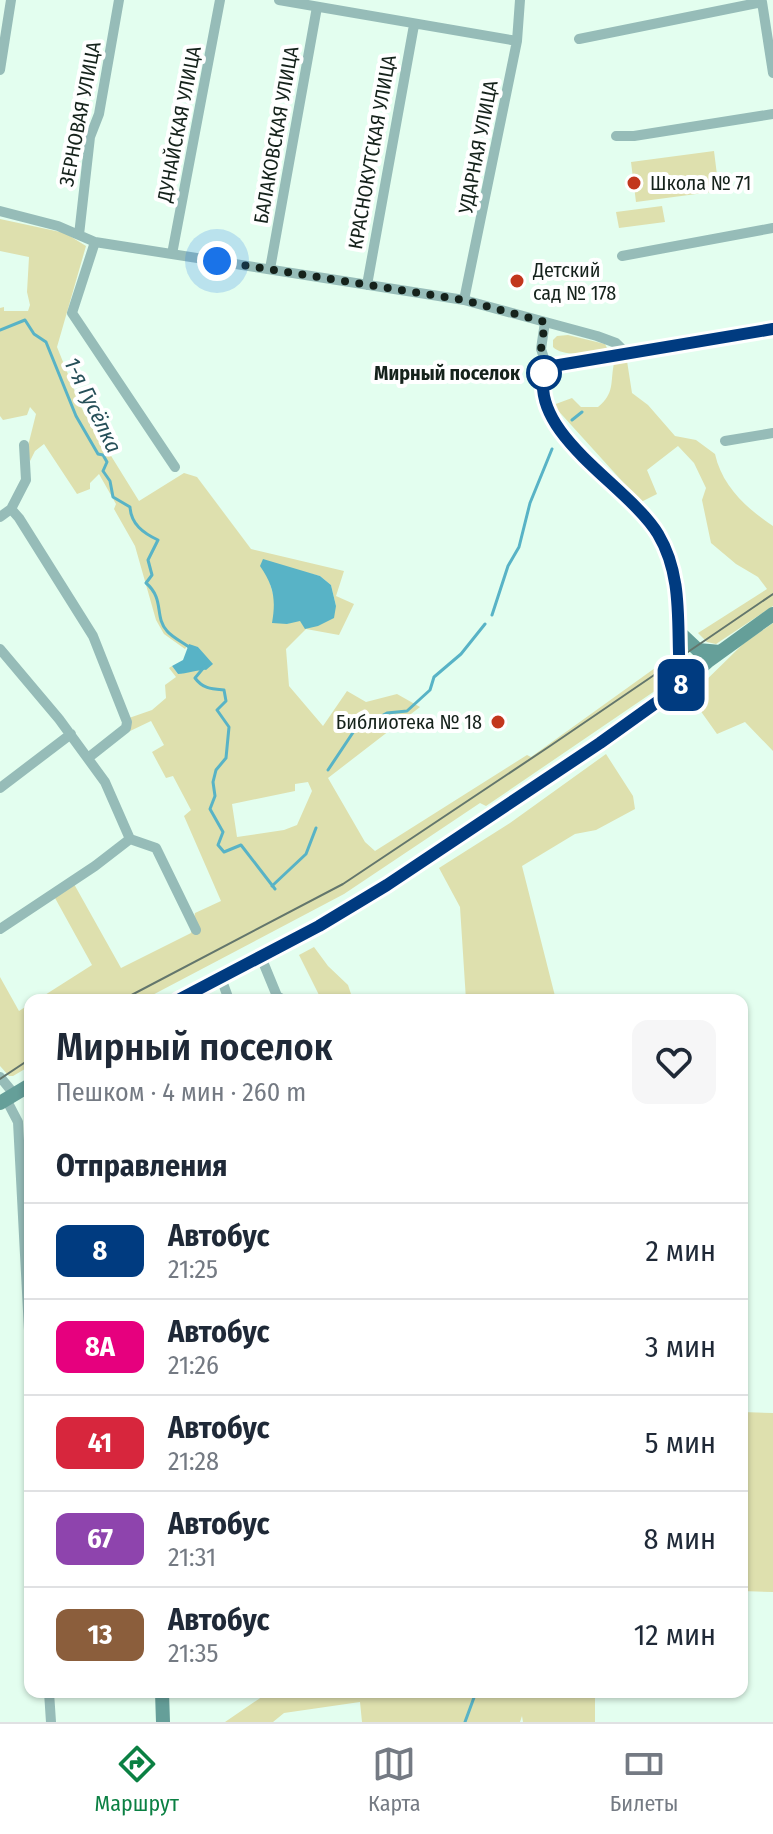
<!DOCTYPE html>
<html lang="ru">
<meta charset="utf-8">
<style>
body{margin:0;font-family:"Fira Sans Condensed",sans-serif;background:#f6f6f7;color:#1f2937;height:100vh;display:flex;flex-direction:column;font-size:30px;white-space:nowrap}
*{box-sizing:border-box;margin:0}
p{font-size:26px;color:#747a83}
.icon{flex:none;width:44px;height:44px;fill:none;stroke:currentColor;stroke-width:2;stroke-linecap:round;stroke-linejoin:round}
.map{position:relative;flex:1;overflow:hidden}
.details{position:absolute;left:24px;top:994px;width:724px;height:704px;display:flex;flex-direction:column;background:#fff;border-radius:16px;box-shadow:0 2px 6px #0004}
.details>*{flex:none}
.badge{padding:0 16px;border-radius:12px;font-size:28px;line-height:52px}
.you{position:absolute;width:40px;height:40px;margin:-20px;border:6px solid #fff;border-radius:50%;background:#1a73e8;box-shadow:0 0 0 12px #1a73e833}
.map>.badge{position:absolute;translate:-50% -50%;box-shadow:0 0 0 4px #fff}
h2{padding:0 32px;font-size:30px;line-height:72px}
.round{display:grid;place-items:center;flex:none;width:84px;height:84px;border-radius:16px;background:#f6f6f7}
.headline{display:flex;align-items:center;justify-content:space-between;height:136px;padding:0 32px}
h1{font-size:38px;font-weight:600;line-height:60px}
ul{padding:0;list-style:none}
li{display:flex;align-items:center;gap:24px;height:96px;padding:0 32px;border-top:2px solid #e0e1e3}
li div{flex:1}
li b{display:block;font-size:30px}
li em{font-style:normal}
li .badge{min-width:88px;font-weight:700;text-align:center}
.tab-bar{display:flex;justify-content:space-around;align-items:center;height:112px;border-top:2px solid #e0e1e3;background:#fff;font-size:22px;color:#747a83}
.tab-bar a{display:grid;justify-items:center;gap:4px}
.tab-bar .current{color:#0b8043}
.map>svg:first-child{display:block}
</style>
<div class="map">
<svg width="773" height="1722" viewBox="0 0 773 1722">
<rect width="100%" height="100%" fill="#e3feef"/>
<path fill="#dee0ae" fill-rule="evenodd" d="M714 151 719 191 636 202 631 162Z
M662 206 665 222 619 228 616 212Z
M0 219 65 233 86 246 57 347 82 409 139 501 184 473 197 477 251 549 344 571 336 596 354 604 339 635 306 629 286 649 289 686 323 726 347 691 366 702 397 694 420 707 328 778 365 842 375 851 527 755 531 757 655 668 665 665 669 668 671 676 668 682 486 806 480 803 344 894 143 1000H37L92 965 55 898 74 884 121 968 191 933 195 913 221 901 184 816 191 810 173 776 166 778 152 752 164 745 151 721 128 732 129 718 152 710 166 698 165 685 176 677 169 668 172 666 178 674 204 669V655L198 647 187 646 185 649 164 634 156 620 135 546 114 509 116 504 99 474 90 483V489L77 494 44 444 35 451 30 461 27 450 36 414 30 407 27 415 3 420 0 416V308L4 307V311H28L30 305 27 292 29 257 0 251ZM296 570 320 576 331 585 336 606 287 624 276 604 268 577ZM308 782 312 791 297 825 284 830 237 837 232 804 295 791V784Z
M568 335 605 344 607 348C593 353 564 358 553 347V340L557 336Z
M627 361 632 393 648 405 675 436 696 440 715 454C722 486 747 509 773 526V606L716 644 707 642 698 633 767 589 758 577 736 564 711 543 702 500 706 488 694 463 678 446 647 470 657 494 641 502 553 405 572 398 581 407H598C615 393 610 383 614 363Z
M773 623V751L745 722 717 734 690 696 743 644Z
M606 754 633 796 635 809 596 830 575 834 522 866 556 1000H466L460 907 439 868 510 823Z
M314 947 328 966 348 985 353 1000H314L319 995 299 955Z
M0 977 19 1011 30 1004V1066L13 1076H9L0 1066Z
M742 1412 773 1413V1592L742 1591Z
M269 1692H595V1722H523L522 1716 520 1722H362L360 1702 284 1713 273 1722H225Z"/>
<path fill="#58b3c6" d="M263 559 320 576 331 585 336 606 334 618 318 626 305 629 300 621 287 624 272 623C276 600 274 586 260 566Z
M189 644 198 647 213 664 206 670C201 669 187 674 178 674L172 666 183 660Z"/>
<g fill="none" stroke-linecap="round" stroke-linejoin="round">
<path stroke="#58b3c6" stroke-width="3" d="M0 330 25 320 34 334 46 342 76 416 98 454 103 455 107 462 103 471 110 481 113 497 130 507C131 524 143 533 158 540L148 560 152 575 146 583C165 599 154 617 167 631 172 637 182 642 189 647
M572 420 582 412
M492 615 508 566 519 547 530 503 552 449
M205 666 195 678C203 689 212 689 224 690L226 701 217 710 229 727 226 758 216 770 213 782 215 796 210 809 223 832 218 845 224 852 241 845 275 889
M328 770 354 731 387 713 407 711 430 690 434 677 461 654 485 624
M272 886 306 854 316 828
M345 998 346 1000
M465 1722 476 1692"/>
<path stroke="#96bcb8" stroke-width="10" d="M279 0 517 41
M579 39 762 2 773 73
M0 70 11 0
M616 136H634L773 114
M0 211 58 226 95 242 464 300 597 336 616 343 627 354
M79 235 90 137 99 114 119 0
M95 242 72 313 175 467
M172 254 220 0
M622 256 773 228
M270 269 317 7
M367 285 414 25
M464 300 517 41 520 0
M545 322 541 349 548 370
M725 441 773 433
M11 509 19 518 93 636 127 722 126 728 88 758
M0 517 11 509 26 480 24 445
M0 649 59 719 105 782 130 839
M0 788 71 734
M0 929 95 866 130 839 156 848 196 930
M261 957 277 996 284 1000
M221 978 229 1000
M0 1077 14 1094
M6 1099 18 1122 30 1349
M49 1692 51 1722"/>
<path stroke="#659f99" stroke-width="14" d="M680 633 698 650 720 652
M681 685C675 634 686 580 658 534 628 485 531 435 544 373L553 366 773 329
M178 1000 319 926 387 885 675 691 708 661 773 614
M0 1103 30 1085
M162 1692 163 1722"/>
<path stroke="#63766c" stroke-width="2" d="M122 1000 343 884 550 746 773 594
M0 1079 30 1059"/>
</g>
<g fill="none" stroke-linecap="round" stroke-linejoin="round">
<g stroke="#fff" stroke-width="18">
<path id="line" d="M178 1000 319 926 387 885 600 743 681 685C675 634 686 581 658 534 628 485 531 436 544 373L553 366 773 329"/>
</g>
<use href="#line" stroke="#003b80" stroke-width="12"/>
<path stroke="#15221b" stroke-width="8" stroke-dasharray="0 14.4" d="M217 261 464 300 545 322 541 349 548 370 544 373"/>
</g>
<g fill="#c2371d" stroke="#fff" stroke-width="3">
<circle cx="634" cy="183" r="8"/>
<circle cx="517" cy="281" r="8"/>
<circle cx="498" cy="722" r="8"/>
</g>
<circle fill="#fff" stroke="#003b80" stroke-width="4" cx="544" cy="373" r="16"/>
<g text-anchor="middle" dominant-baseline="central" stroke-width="8" stroke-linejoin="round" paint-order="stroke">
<g font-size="20" fill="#15221b" stroke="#fff">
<text transform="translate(80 114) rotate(-79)">ЗЕРНОВАЯ УЛИЦА</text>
<text transform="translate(179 124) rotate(-79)">ДУНАЙСКАЯ УЛИЦА</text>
<text transform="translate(276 135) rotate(-80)">БАЛАКОВСКАЯ УЛИЦА</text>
<text transform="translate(478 147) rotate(-79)">УДАРНАЯ УЛИЦА</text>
<text transform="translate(372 152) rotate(-80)">КРАСНОКУТСКАЯ УЛИЦА</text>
</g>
<g font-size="20" fill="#15221b" stroke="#fff" text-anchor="start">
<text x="650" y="183">Школа № 71</text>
<text x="533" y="270">Детский<tspan x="533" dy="23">сад № 178</tspan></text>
<text x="482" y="722" text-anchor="end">Библиотека № 18</text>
</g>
<g font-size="20" font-weight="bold" fill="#15221b" stroke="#fff" text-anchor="end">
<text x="520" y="373">Мирный поселок</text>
</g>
<g font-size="22" font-style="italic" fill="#264f58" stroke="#fff">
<text transform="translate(93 405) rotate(64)">1-я Гусёлка</text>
</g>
</g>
</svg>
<div class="you" style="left:217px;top:261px"></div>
<b class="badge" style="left:681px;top:685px;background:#003b80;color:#fff">8</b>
<section class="details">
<div class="headline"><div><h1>Мирный поселок</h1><p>Пешком · 4 мин · 260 m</p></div><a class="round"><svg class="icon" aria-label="heart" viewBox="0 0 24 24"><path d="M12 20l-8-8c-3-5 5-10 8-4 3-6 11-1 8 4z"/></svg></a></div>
<h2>Отправления</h2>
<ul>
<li><span class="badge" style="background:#003b80;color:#fff">8</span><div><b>Автобус</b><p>21:25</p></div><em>2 мин</em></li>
<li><span class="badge" style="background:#e6007e;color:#fff">8А</span><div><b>Автобус</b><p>21:26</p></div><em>3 мин</em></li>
<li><span class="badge" style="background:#d7263d;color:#fff">41</span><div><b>Автобус</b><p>21:28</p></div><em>5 мин</em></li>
<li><span class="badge" style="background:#8e44ad;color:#fff">67</span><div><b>Автобус</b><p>21:31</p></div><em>8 мин</em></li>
<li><span class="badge" style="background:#8b5e3c;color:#fff">13</span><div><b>Автобус</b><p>21:35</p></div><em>12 мин</em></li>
</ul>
</section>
</div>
<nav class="tab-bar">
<a class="current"><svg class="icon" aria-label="directions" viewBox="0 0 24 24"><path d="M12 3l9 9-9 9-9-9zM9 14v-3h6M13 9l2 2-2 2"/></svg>Маршрут</a>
<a><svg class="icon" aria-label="map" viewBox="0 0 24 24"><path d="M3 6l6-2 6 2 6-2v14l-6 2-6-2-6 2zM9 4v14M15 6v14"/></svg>Карта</a>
<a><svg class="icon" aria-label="tickets" viewBox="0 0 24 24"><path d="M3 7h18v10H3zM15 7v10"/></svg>Билеты</a>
</nav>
